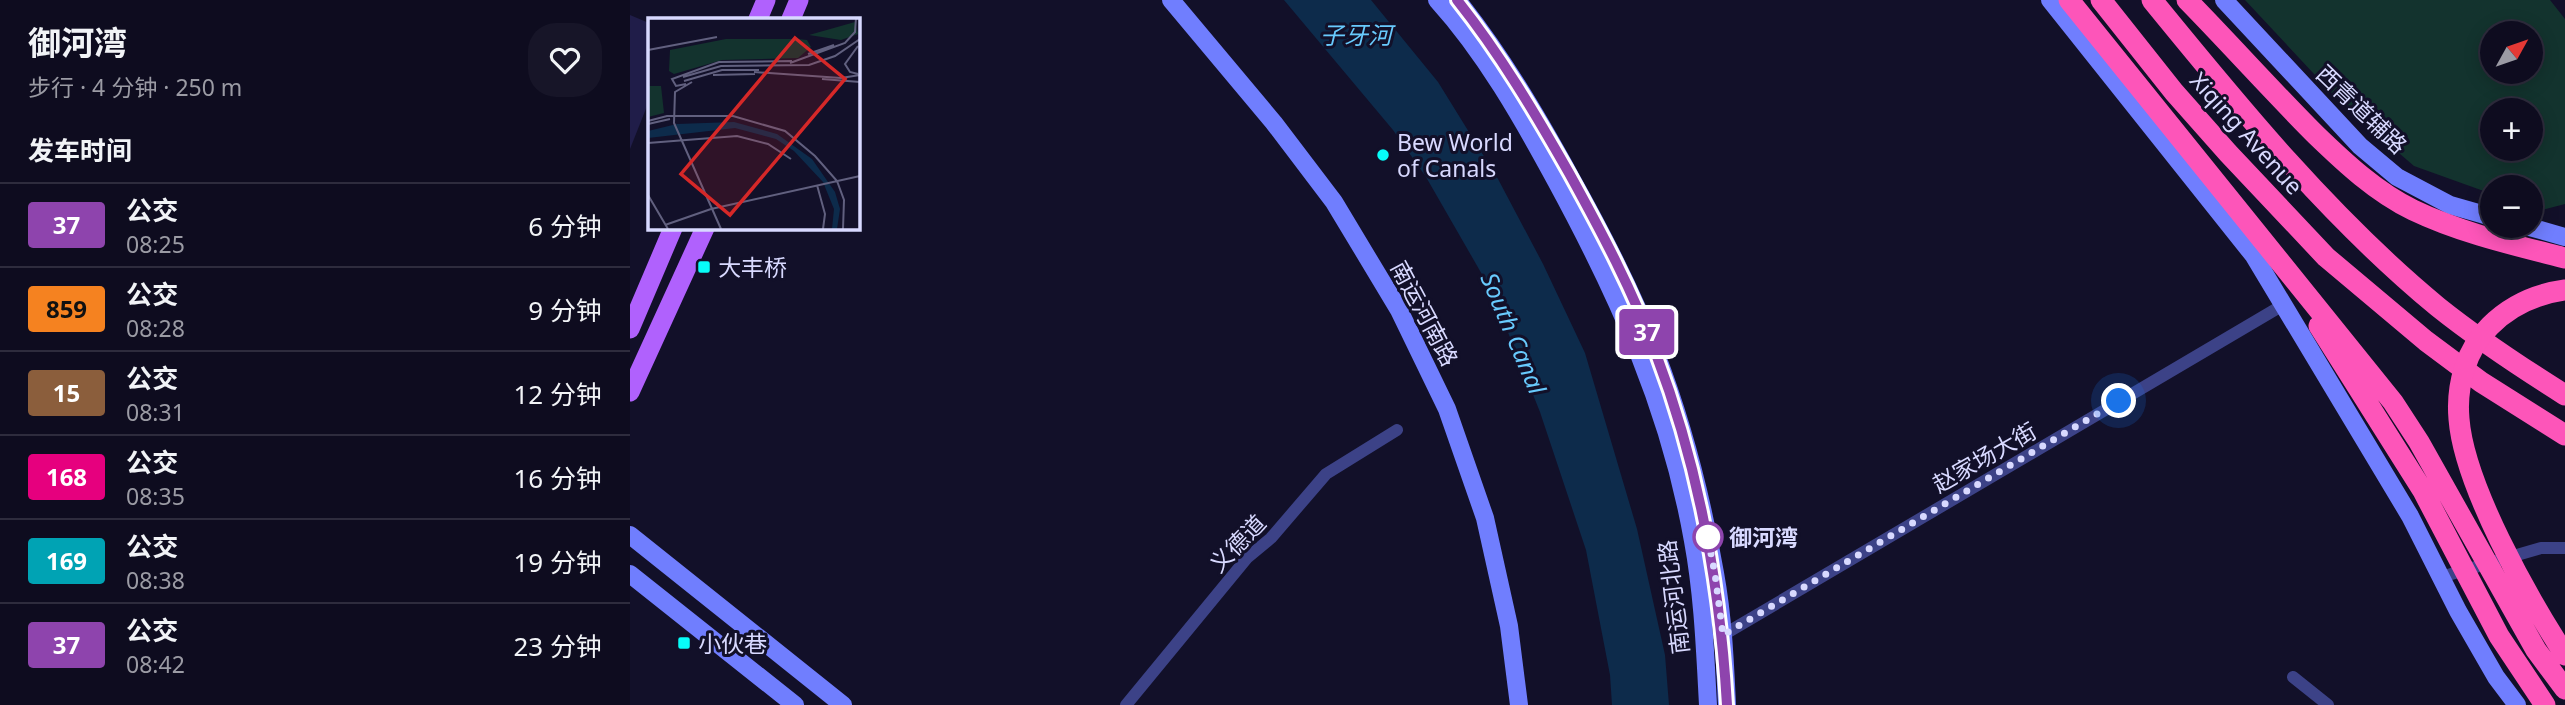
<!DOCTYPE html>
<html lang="zh">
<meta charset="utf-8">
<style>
body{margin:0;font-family:"Noto Sans","Noto Sans SC",sans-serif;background:#171528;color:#f1f3f6;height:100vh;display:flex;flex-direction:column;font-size:26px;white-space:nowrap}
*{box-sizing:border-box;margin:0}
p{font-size:23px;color:#9b9ba4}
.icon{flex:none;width:38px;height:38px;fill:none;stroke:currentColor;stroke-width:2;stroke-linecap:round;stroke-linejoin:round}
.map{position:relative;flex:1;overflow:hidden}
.panel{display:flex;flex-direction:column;background:#0e0c1f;width:630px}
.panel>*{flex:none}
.badge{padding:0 14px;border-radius:5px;font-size:24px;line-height:46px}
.needle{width:46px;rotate:50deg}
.tools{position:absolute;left:1850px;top:21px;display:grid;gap:14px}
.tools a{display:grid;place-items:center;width:63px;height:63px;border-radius:50%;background:#0e0c1f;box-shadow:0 4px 18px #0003,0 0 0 2px #2e2c3d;font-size:35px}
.you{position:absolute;width:35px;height:35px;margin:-18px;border:5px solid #fff;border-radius:50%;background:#1a73e8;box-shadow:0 0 0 10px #1a73e833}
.map>.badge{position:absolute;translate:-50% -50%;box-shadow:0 0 0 4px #fff}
h2{padding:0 28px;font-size:26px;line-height:63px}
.round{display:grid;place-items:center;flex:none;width:74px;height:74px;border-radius:28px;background:#171528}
.headline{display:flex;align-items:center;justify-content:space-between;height:119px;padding:0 28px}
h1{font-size:33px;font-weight:700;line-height:52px}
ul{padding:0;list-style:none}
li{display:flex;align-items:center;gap:21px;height:84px;padding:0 28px;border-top:2px solid #2e2c3d}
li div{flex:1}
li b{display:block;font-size:26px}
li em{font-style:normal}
li .badge{min-width:77px;font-weight:700;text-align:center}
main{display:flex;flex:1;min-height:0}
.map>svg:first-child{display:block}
</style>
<main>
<section class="panel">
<div class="headline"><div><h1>御河湾</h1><p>步行 · 4 分钟 · 250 m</p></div><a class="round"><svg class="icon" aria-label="heart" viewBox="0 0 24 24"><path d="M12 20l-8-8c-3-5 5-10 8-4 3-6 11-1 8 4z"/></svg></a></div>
<h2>发车时间</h2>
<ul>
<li><span class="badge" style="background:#8e44ad;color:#fff">37</span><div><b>公交</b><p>08:25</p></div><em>6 分钟</em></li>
<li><span class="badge" style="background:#f58220;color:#111">859</span><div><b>公交</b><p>08:28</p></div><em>9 分钟</em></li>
<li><span class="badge" style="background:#8b5e3c;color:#fff">15</span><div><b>公交</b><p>08:31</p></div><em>12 分钟</em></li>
<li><span class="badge" style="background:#e6007e;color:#fff">168</span><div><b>公交</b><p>08:35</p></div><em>16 分钟</em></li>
<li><span class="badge" style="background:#00a3b4;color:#fff">169</span><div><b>公交</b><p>08:38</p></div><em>19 分钟</em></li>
<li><span class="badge" style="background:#8e44ad;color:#fff">37</span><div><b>公交</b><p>08:42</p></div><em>23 分钟</em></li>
</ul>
</section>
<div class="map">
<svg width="1935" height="705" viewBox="0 0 1935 705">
<rect width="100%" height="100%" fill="#121029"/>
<path fill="#13332e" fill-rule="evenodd" d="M1615 0H1920L1935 19V204L1908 211 1901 208 1900 187H1862V194L1784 166 1713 105ZM1862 33H1900V72H1862ZM1862 110H1900V149H1862Z"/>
<path fill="#0d2b4b" d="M654 0H741L808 82 868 179 913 264 955 353 1007 529 1035 655 1039 705H982L980 675 956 550 910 412 861 290 796 177 763 130Z"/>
<path fill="#201d49" d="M0 15 19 23V101L0 149Z"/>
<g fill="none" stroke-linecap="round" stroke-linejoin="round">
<path stroke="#3c4287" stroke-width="12" d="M1811 577 1911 548H1935
M1088 635H1093L1653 305
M1663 677 1698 705
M496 705 617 558 641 538 696 474 767 430"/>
<path stroke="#707efe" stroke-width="18" d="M541 0 644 123 704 202 769 310 817 409 855 518 879 626 889 705
M807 0C855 53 892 118 926 181 989 297 1040 410 1063 541 1073 595 1075 650 1078 705
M827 0C871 55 907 116 941 178 973 235 1003 293 1026 354 1053 424 1072 499 1085 573 1093 617 1095 661 1097 705
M1420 0 1624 256 1780 516 1828 611 1866 677 1887 705
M1594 0 1730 146 1767 177 1820 205 1862 217
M1896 226 1935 237
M0 535 213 705
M0 574 165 705"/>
<path stroke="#b061fd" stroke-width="19" d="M128 19 136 0
M161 19 169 0
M0 329 43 228
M0 392 75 228"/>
<path stroke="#fd55b9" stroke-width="21" d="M1471 0 1544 92 1598 153 1696 257 1796 341 1851 382 1935 435
M1522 0C1610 108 1700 218 1808 307 1848 339 1892 368 1935 395
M1557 0C1601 45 1642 91 1686 135 1715 163 1746 192 1783 210 1831 233 1884 245 1935 258"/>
<path stroke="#fd55b9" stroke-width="21" d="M1439 0 1763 402 1789 442 1906 650 1935 689
M1935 290C1906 294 1881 305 1860 326 1836 349 1826 386 1829 419 1834 485 1898 598 1935 655
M1689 326 1793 491 1869 636 1915 705"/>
</g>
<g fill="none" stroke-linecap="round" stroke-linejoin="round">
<g stroke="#fff" stroke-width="16">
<path id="line" d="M827 0C870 54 905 113 939 173 971 231 1003 291 1026 354 1069 467 1090 585 1097 705"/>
</g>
<use href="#line" stroke="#8e44ad" stroke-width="10"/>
<path stroke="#d8d9ff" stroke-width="7" stroke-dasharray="0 12.6" d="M1078 537 1077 533 1085 574 1093 635 1489 401"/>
</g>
<g fill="#07fcf8" stroke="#121029" stroke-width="2.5">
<circle cx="753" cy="155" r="7"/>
<rect x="67" y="260" width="14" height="14" rx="3.5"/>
<rect x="47" y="636" width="14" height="14" rx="3.5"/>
</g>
<circle fill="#fff" stroke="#8e44ad" stroke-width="3.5" cx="1078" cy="537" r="14"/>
<g text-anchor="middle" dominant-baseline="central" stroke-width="6" stroke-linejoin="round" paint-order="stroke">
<g font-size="23" fill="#d8d9ff" stroke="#121029">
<text transform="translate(1732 109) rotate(44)">西青道辅路</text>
<text transform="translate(1617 133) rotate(48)">Xiqing Avenue</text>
<text transform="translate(795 313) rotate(62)">南运河南路</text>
<text transform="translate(1354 457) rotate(-30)">赵家场大街</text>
<text transform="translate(607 543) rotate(-46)">义德道</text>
<text transform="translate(1043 597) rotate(-97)">南运河北路</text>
</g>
<g font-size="23" fill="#d8d9ff" stroke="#121029" text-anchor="start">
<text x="767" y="142">Bew World<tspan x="767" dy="26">of Canals</tspan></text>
<text x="88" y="267">大丰桥</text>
<text x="68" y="643">小伙巷</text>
</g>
<g font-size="23" font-weight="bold" fill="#d8d9ff" stroke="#121029" text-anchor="start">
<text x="1099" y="537">御河湾</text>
</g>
<g font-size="24" font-style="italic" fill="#68cafd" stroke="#121029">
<text x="726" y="34">子牙河</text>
<text transform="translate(884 333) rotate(67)">South Canal</text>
</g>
</g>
<g transform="translate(18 18)">
<rect width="212" height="212" fill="#121029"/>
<path d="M207 4 210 16 193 22 161 17ZM78 21H150L159 22 163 29 150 40 74 42 26 56 21 53 22 32ZM0 68H13L16 95 0 99Z" fill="#13332e"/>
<path d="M86 104 129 116 164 141 187 174 192 191 189 211H184L186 191 175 164 146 133 128 121 87 110 0 120V113L29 106Z" fill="#0d2b4b"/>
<path fill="none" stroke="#61607f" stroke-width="2" d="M210 28 197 46 202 54 210 56M0 32 69 19M160 36 186 27M142 45 197 25 207 14 208 0M106 54 193 60 212 57M65 57 107 56M35 59 73 48 161 47 187 38 212 21M174 61 212 64M36 63 74 52H111M44 64 27 74 26 105 73 211M38 66 28 68 24 61 71 44 144 43M0 103 19 98H85L137 113 167 138 189 163 196 182 195 211M0 106 22 101M0 125 89 118 120 126 143 141M169 167 177 196 175 211M0 177 20 211M63 191 212 158M17 207 63 191"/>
<path fill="#d62828" fill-opacity="0.15" stroke="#d62828" stroke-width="3.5" d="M147 20 197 61 82 197 33 156Z"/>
<rect width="212" height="212" fill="none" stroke="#d8d9ff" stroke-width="3.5"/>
</g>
</svg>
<div class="tools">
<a><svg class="needle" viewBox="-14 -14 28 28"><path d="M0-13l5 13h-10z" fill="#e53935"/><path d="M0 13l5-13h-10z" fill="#9b9ba4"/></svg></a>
<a>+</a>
<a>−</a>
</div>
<div class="you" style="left:1489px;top:401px"></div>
<b class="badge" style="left:1017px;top:332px;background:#8e44ad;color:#fff">37</b>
</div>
</main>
